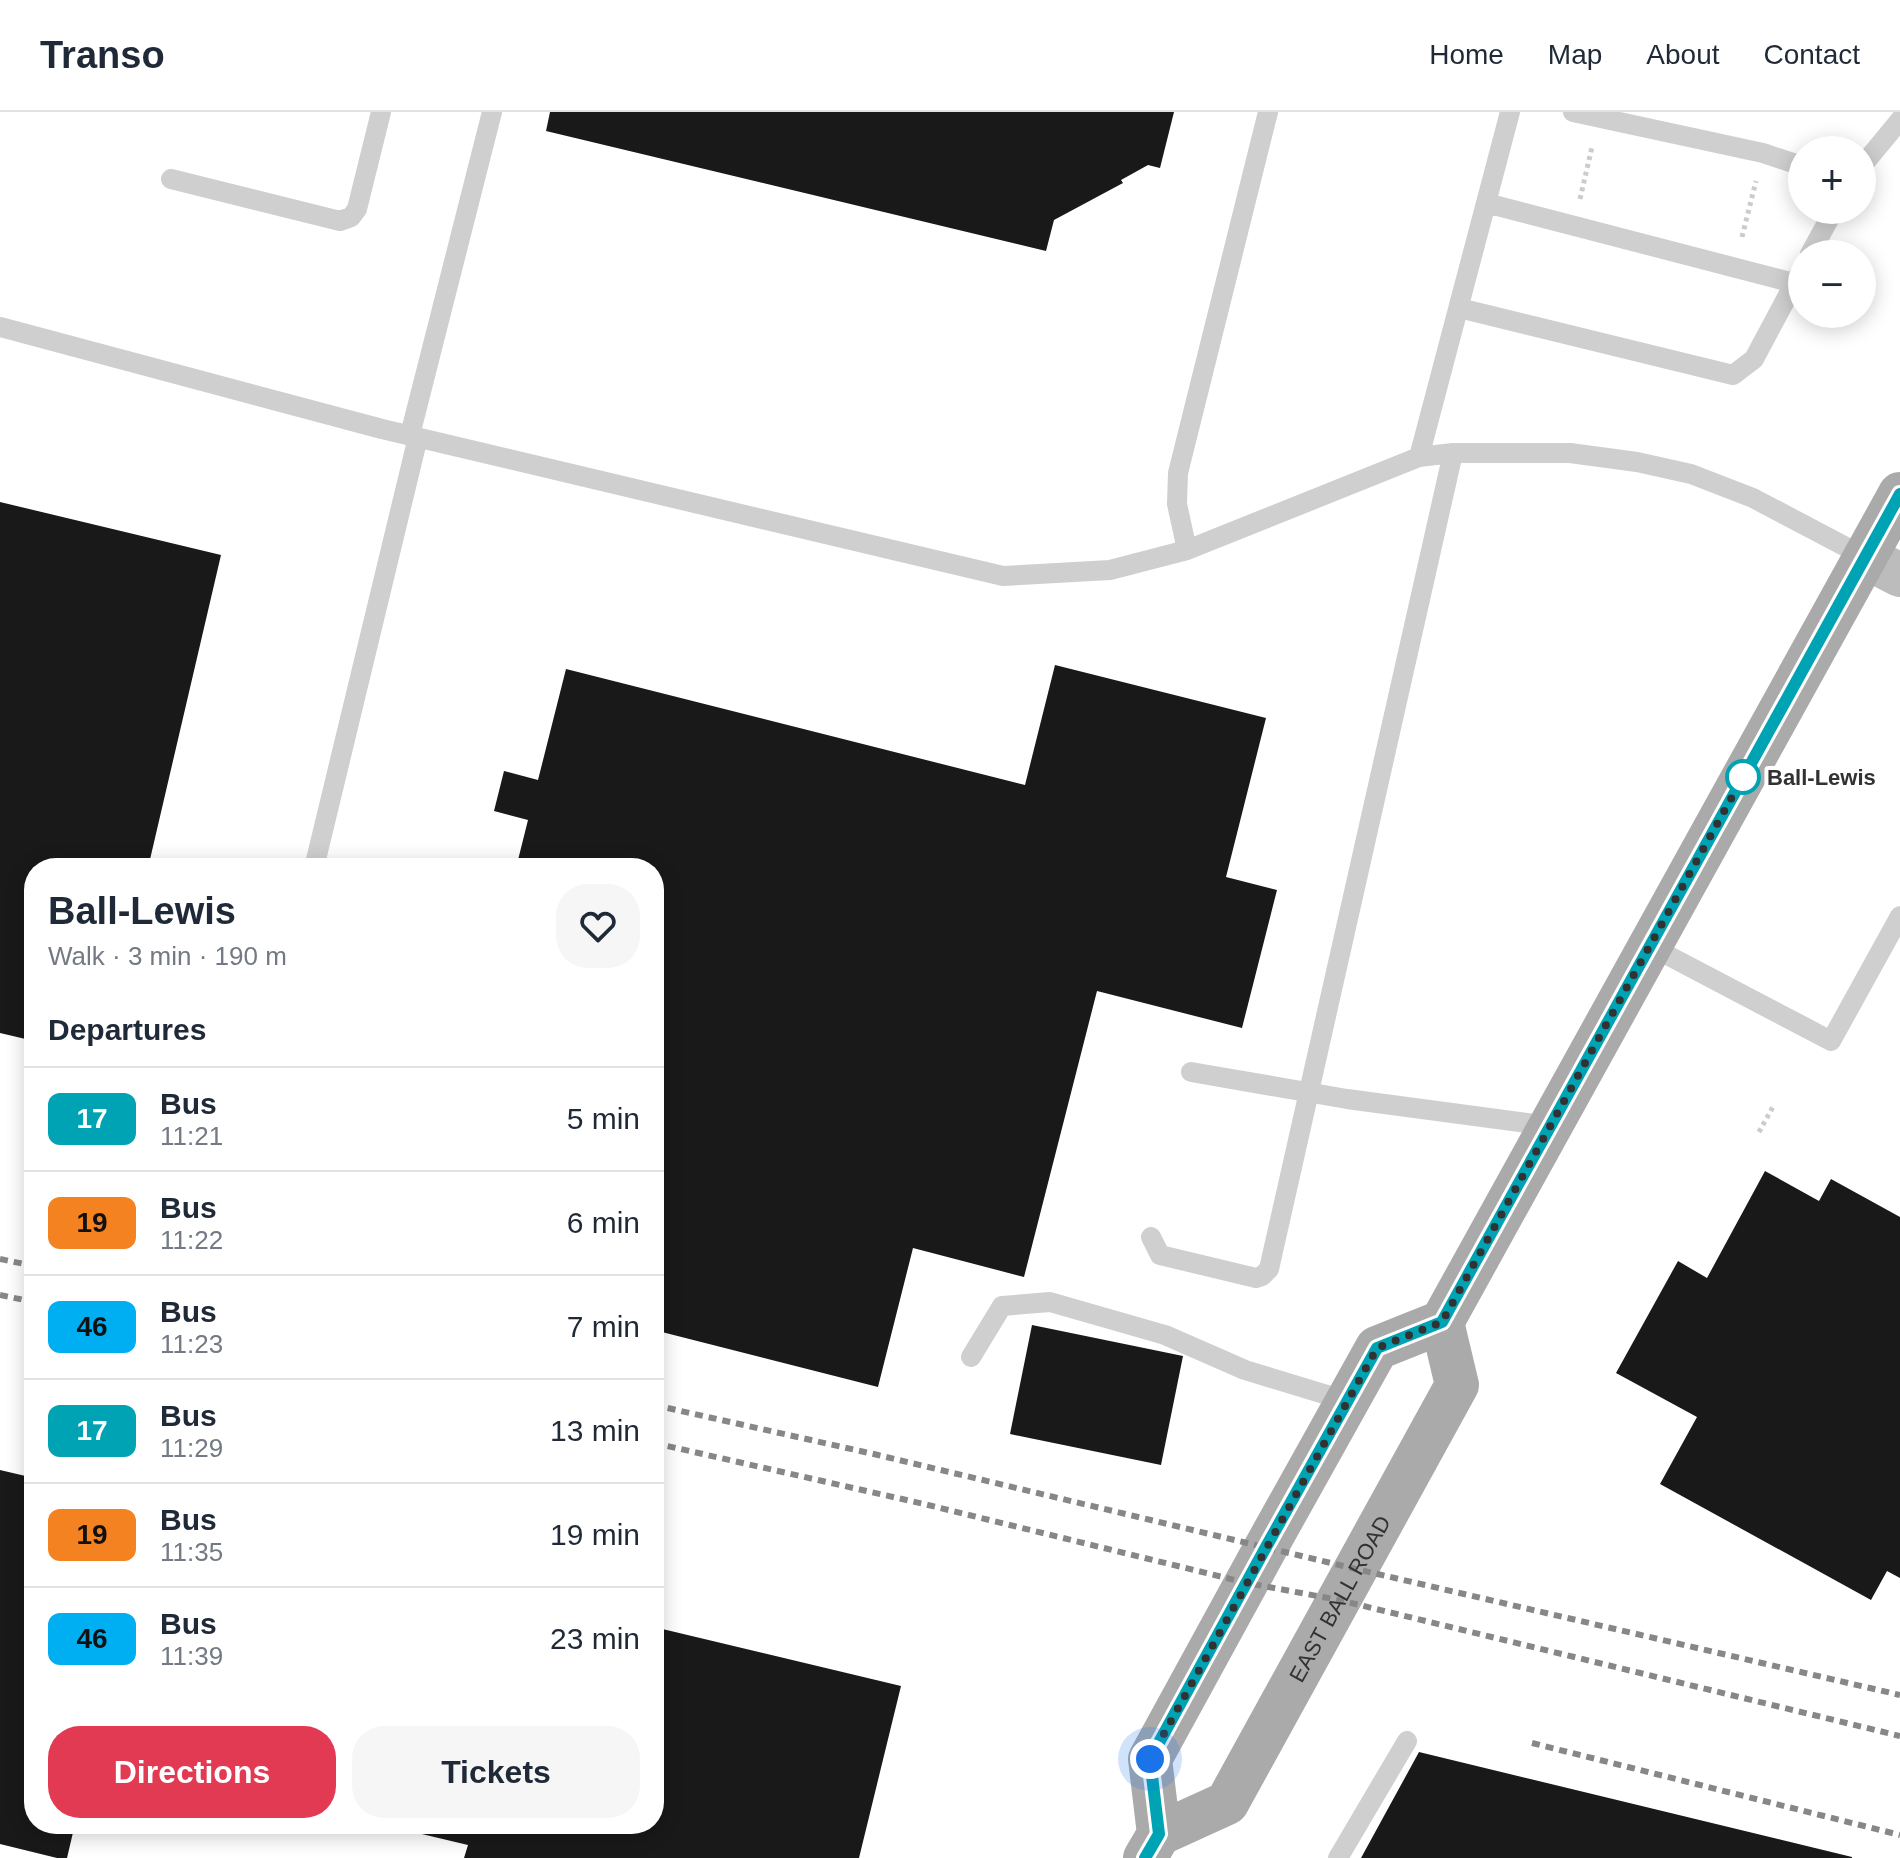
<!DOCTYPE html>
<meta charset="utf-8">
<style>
body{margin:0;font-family:Arial,sans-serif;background:#f6f6f7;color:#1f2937;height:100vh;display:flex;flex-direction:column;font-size:30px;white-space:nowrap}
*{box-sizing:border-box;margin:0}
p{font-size:26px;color:#747a83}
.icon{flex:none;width:44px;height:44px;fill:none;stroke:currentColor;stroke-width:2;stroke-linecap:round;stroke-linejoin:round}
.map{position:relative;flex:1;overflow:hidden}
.panel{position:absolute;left:24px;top:746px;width:640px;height:976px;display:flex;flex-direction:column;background:#fff;border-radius:32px;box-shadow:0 4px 20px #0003}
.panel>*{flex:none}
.badge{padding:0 16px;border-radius:12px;font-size:28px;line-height:52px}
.controls{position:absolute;left:1788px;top:24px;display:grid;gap:16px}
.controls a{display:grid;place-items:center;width:88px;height:88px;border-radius:50%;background:#fff;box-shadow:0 4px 20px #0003;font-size:40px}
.you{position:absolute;width:40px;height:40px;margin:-20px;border:6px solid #fff;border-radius:50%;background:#1a73e8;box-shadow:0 0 0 12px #1a73e833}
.map>.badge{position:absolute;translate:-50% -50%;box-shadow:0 0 0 4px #fff}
h2{padding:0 24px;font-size:30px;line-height:72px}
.round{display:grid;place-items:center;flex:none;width:84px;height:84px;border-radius:32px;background:#f6f6f7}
.head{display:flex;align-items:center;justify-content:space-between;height:136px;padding:0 24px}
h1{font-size:38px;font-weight:700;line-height:60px}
.primary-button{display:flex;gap:16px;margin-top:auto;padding:16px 24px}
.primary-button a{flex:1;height:92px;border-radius:32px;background:#e33a53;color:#fff;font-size:32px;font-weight:700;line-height:92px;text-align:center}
.primary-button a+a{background:#f6f6f7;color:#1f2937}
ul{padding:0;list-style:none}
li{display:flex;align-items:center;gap:24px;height:104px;padding:0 24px;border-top:2px solid #e0e1e3}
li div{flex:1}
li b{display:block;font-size:30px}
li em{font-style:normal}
li .badge{min-width:88px;font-weight:700;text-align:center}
header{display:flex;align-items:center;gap:48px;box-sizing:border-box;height:112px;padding:0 40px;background:#fff;border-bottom:2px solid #e0e1e3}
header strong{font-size:38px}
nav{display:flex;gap:44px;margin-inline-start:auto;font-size:28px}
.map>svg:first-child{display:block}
</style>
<header>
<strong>Transo</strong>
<nav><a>Home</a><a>Map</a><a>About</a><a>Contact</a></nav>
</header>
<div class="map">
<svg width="1900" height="1746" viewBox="0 0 1900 1746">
<rect width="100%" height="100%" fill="#fff"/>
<path fill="#191919" d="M550 0H1174L1160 56 1148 53 1121 68 1123 71 1054 108 1046 139 546 19Z
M0 390 221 443 148 756H34V929L0 921Z
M1055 553 1266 606 1226 765 1277 778 1242 916 1097 879 1024 1165 913 1136 878 1275 654 1218V756H516L528 708 494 699 504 659 538 668 566 557 1025 673Z
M1765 1059 1819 1089 1831 1067 1900 1105V1466L1887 1459 1871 1488 1660 1372 1697 1305 1616 1261 1678 1149 1707 1166Z
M1032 1213 1183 1244 1161 1353 1010 1322Z
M0 1358 34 1366V1712H75L67 1746H57L0 1732Z
M654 1515 901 1574 859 1746H464L468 1733 384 1713 654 1712Z
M1419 1640 1852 1745V1746H1361Z"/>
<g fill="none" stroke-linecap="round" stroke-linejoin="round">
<path stroke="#ccc" stroke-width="5" stroke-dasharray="4 4" stroke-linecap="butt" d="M1580 87 1592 35
M1742 125 1756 69
M1759 1020 1774 993"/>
<path stroke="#cfcfcf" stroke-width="20" d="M1573 0 1763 41 1802 54
M1862 54 1900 8
M171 67 340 109 351 105 357 97 381 0
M1486 91 1794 171
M1810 142 1834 98
M1459 196 1733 263 1754 247 1802 157
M0 215 382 317 1003 464 1110 458 1187 438 1419 345 1453 341H1570L1637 350 1691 362 1753 386 1865 445
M410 323 492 0
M1419 345 1510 0
M1187 438 1177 392 1178 361 1268 0
M314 756 418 325
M1650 834 1831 929 1900 804
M1191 960 1347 987 1550 1014
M1151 1125 1160 1143 1256 1166 1262 1164 1269 1157 1453 341
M971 1245 1002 1194 1050 1190 1165 1223 1245 1258 1347 1289
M1338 1746 1407 1629"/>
<path stroke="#bcbcbc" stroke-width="44" d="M1865 445 1900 463"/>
<g stroke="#aaa" stroke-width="44">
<path id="s1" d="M1159 1722 1227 1691 1457 1273 1442 1210"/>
<path d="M1145 1746 1159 1722 1150 1647 1266 1435 1377 1236 1442 1210 1900 382"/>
</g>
<path stroke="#878787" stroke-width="6" stroke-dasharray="8 6" stroke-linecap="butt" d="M0 1147 34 1154
M0 1183 34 1190
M654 1293 878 1343 1356 1457 1900 1583
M654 1331 924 1392 1247 1471 1339 1488 1900 1624
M1532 1631 1900 1723"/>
</g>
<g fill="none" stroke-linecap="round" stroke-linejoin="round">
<g stroke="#fff" stroke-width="18">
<path id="line" d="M1145 1746 1159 1722 1150 1647 1266 1435 1377 1236 1442 1210 1900 382"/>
</g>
<use href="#line" stroke="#00a3b4" stroke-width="12"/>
<path stroke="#323232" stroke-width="8" stroke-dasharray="0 14.4" d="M1150 1647 1377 1236 1442 1210 1743 665"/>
</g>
<circle fill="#fff" stroke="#00a3b4" stroke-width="4" cx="1743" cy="665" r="16"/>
<g text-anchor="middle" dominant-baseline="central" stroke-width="8" stroke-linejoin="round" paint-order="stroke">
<g font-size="22" font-weight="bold" fill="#323232" stroke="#fff" text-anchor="start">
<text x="1767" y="665">Ball-Lewis</text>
</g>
<g font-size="22" fill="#323232" stroke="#fff">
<text stroke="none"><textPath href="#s1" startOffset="308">EAST BALL ROAD</textPath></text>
</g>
</g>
</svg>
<div class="controls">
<a>+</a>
<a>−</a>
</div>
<div class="you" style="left:1150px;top:1647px"></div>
<section class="panel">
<div class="head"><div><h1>Ball-Lewis</h1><p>Walk · 3 min · 190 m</p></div><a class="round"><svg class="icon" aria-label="heart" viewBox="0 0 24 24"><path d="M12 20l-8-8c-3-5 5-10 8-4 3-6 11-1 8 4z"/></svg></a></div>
<h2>Departures</h2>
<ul>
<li><span class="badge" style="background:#00a3b4;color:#fff">17</span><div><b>Bus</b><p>11:21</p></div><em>5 min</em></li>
<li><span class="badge" style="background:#f58220;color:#111">19</span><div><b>Bus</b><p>11:22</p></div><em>6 min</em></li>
<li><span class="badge" style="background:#00aff2;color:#111">46</span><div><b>Bus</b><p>11:23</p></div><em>7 min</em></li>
<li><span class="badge" style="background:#00a3b4;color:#fff">17</span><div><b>Bus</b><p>11:29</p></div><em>13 min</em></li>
<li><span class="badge" style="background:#f58220;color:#111">19</span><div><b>Bus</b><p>11:35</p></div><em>19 min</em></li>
<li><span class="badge" style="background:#00aff2;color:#111">46</span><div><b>Bus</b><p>11:39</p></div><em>23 min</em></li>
</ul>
<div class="primary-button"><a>Directions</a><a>Tickets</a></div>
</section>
</div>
